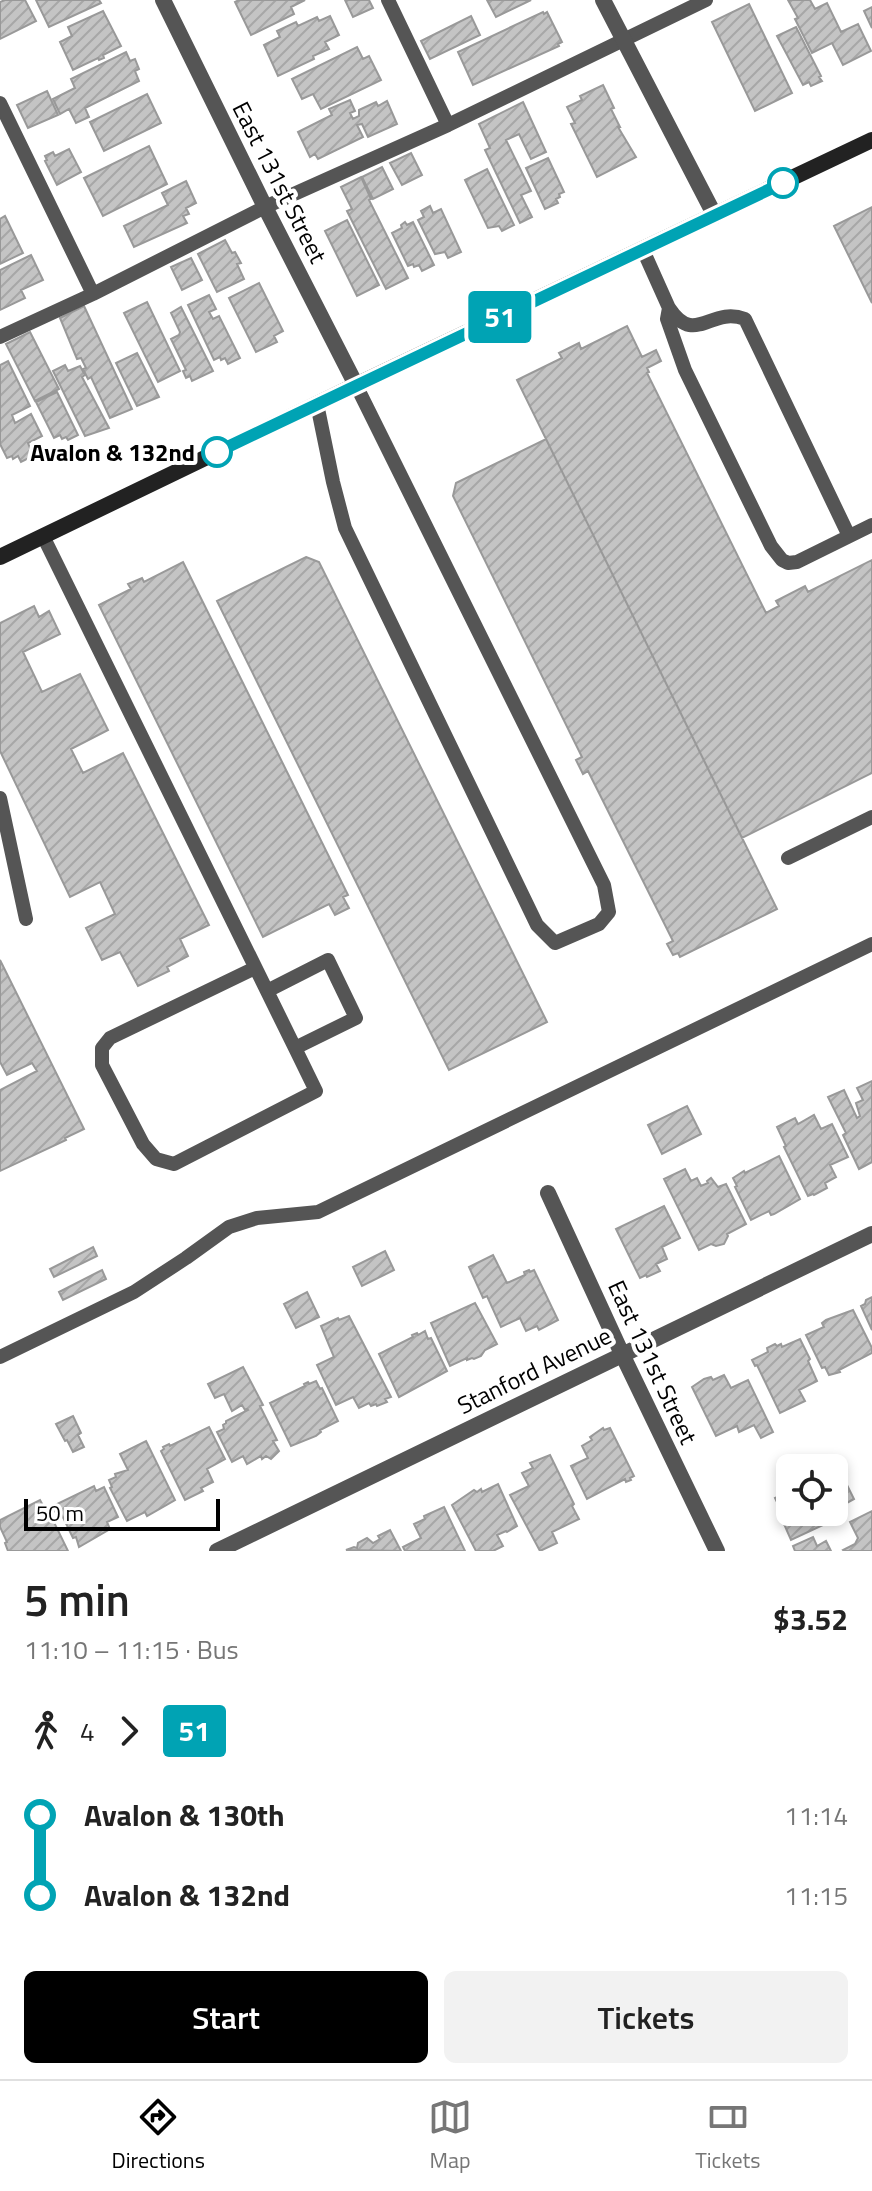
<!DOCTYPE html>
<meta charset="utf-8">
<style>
body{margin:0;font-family:"Titillium Web",sans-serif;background:#f2f2f2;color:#222;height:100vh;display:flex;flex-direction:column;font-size:30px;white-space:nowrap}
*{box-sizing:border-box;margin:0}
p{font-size:26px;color:#767676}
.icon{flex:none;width:44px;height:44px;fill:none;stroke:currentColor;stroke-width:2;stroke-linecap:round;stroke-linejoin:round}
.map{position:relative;height:1551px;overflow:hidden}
.panel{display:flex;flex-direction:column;background:#fff;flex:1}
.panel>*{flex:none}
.badge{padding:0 16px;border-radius:6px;font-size:28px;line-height:52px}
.fabs{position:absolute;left:776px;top:1454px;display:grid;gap:16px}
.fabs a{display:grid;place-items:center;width:72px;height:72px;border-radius:12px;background:#fff;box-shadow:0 4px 12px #0003;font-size:40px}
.scale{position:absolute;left:24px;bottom:20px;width:196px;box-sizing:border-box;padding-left:8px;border:4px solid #000;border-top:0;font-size:22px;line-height:28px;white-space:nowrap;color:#000;-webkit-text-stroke:6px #fff;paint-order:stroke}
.map>.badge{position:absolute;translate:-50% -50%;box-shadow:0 0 0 4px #fff}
.legs{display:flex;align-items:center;gap:12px;height:88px;padding:0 24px;font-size:26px}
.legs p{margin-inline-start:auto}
.head{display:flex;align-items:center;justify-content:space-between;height:136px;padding:0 24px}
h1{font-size:44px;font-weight:600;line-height:60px}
.button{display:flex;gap:16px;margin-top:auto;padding:16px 24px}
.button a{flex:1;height:92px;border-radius:12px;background:#000;color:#fff;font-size:32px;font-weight:600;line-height:92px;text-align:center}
.button a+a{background:#f2f2f2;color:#222}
ul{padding:0 24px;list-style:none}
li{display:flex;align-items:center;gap:28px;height:80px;font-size:30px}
li i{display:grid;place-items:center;width:12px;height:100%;margin:0 10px;background:currentColor}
li i::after{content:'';width:20px;height:20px;margin:-10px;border:6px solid;border-radius:50%;background:#fff}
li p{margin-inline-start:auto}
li:first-child i{background:linear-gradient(#0000 50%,currentColor 0)}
li:last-child i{background:linear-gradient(currentColor 50%,#0000 0)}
.tabs{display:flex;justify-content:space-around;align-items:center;height:112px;border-top:2px solid #e0e0e0;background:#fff;font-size:22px;color:#767676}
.tabs a{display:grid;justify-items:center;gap:4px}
.tabs .on{color:#000}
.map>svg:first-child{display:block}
</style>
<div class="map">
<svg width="872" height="1551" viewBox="0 0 872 1551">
<defs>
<pattern id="building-hatch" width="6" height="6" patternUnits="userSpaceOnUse" patternTransform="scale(2)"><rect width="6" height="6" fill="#c4c4c4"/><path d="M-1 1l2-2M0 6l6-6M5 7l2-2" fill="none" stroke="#a7a7a7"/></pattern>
</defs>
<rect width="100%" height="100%" fill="#fff"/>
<path fill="url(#building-hatch)" stroke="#999" stroke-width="2" d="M5 0H25L36 21 0 39V2Z
M36 0H99L101 3 49 27Z
M239 0H305L291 7 294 14 251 35 235 2Z
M345 0H369L373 8 353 17Z
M487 0H531L496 17Z
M788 0H810L815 9 827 3 841 32 858 24 871 51 843 65 832 43 812 53 795 19 798 18Z
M749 4 792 93 755 111 712 22Z
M872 7V28L864 11Z
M103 11 121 46 103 55 104 58 99 60 98 58 73 70 60 42 72 36 68 27Z
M543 12 544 14 547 12 562 42 558 44 559 46 473 85 458 52Z
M330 16 339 35 325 42 329 49 313 56 314 59 278 76 264 45 280 37 277 31 296 22 298 26 317 17 319 21Z
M471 16 480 35 430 59 421 41Z
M796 27 821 76 819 77 822 81 811 86 809 82 803 85 777 36Z
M357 47 363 59 369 56 381 80 321 109 313 94 302 99 292 79Z
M126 52 130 61 135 59 139 69 135 71 139 81 85 108 89 117 76 123 69 109 60 114 53 99 75 88 71 79Z
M603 85 614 108 611 109 620 127H618L636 157 597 177 571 124 575 123 567 107 582 100 580 96Z
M47 91 58 115 28 128 17 105Z
M147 94 161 123 104 151 90 122Z
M350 100 355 111 350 113 353 119 359 116V110L376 102 378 106 387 101 397 124 368 137 362 124 357 125 363 137 318 159 315 154 310 157 298 132 332 115 329 109Z
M523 102 546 152 531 159 519 134 506 140 531 191 521 195 532 217 520 223 485 150 490 148 479 124Z
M149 146 167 184 103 216 84 178Z
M69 149 81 172 57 185 45 161 47 160 45 156 53 152 55 156Z
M411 153 422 175 402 185 390 163Z
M548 158 564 192 559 194 560 197 556 199 558 203 545 209 526 168Z
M382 167 393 189 373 199 362 177Z
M487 169 514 225 502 231 499 226 488 228 465 180Z
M361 177 371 199 369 200 408 278 386 289 347 211 352 209 341 187Z
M186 181 196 203 186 208 189 214 183 216 187 223 134 247 124 226 168 205 162 193Z
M430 206 433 213 441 209 461 252 448 258 445 252 435 254 418 220 424 217 421 211Z
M872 207V303L834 226Z
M5 216 23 253 0 264V219Z
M347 220 379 285 357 296 325 231Z
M405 222 407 225 413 222 434 265 422 271 419 265 414 267 413 264 408 266 392 233 402 228 401 225Z
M225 240 232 253 235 252 241 263 237 264 244 279 217 292 198 254Z
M31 255 43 280 21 290 25 298 0 310V270Z
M191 258 202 280 182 290 171 267Z
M259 283 283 331 274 336 277 342 256 352 229 298Z
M209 295 216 309 209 312 213 319 219 316 240 358 228 364 225 358 221 360 220 357 214 360 188 305Z
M147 302 180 371 158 382 124 313Z
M84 306 132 409 110 418 91 377 88 379 83 369 86 368 81 358 77 359 60 318Z
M181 307 213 371 192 381 190 376 186 378 183 371 186 370 171 339 179 335 180 332 171 313Z
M627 326 642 357 656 350 661 361 647 368 649 372 647 373 766 613 779 606 776 601 805 586 808 592 872 560V773L742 838 517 380 562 358 559 353 579 343 581 349Z
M30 332 59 389 35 401 6 344Z
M137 353 159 397 137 406 116 363Z
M8 361 30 406 12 415 15 423 31 414 42 436 28 443 33 456 21 462 18 456 13 459 12 456 7 458 0 444V365Z
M65 365 68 371 80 366 85 375 82 377 109 428 85 436 53 371Z
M57 392 78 435 68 440 66 437 62 439 60 435 54 438 36 402Z
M546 439 777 909 680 957 678 953 673 955 667 944 673 941 588 771 583 774 576 760 582 757 453 496 456 483Z
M306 557 319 562 547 1022 449 1070 217 601Z
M183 562 348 895 343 897 349 908 335 915 329 904 263 937 99 605 131 589 128 584 142 578 144 582Z
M34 606 39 617 49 611 60 634 23 652 42 692 80 674 108 730 71 749 83 773 123 753 209 925 180 939 188 956 167 967 169 971 138 986 120 952 102 960 86 928 115 914 100 882 70 897 0 751V623Z
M0 960 84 1129 65 1138 66 1140 0 1171V1090L37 1071 32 1063 7 1075 0 1062Z
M872 1081V1162L859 1169 843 1135 846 1133 828 1097 844 1090 857 1118 860 1116 856 1103 863 1100 857 1088Z
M687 1106 701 1134 662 1154 648 1125Z
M814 1115 821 1129 832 1124 848 1157 830 1165 836 1177 825 1183 827 1188 814 1195 813 1194 808 1196 784 1147 786 1146 777 1127 795 1118 798 1124Z
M779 1156 800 1199 774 1214 771 1215 769 1211 751 1220 735 1187 737 1186 733 1178 744 1171 745 1173Z
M685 1169 691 1181 697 1178 701 1186 708 1183 707 1181 711 1178 718 1187 726 1184 746 1224 727 1234 728 1236 724 1244 716 1246 711 1244 699 1250 664 1179Z
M664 1206 680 1238 662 1247 667 1259 656 1264 660 1271 647 1277 646 1275 640 1278 616 1229Z
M93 1247 97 1256 54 1277 50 1269Z
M385 1251 394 1270 362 1286 353 1267Z
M493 1255 507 1283 525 1275 524 1272 529 1270 530 1272 534 1270 558 1320 539 1330 537 1326 526 1331 520 1318 501 1327 487 1296 483 1298 469 1267Z
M102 1270 106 1279 63 1300 59 1292Z
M307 1292 319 1317 296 1328 284 1304Z
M872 1297V1330L861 1306 865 1304 866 1300Z
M475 1303 497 1344 485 1350 481 1356 474 1359 472 1358 467 1360V1358L450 1366 431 1323Z
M853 1310 872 1348V1353L839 1370 840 1372 829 1375 825 1367 822 1368 806 1335 824 1327 822 1323 826 1320Z
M349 1316 391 1397 385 1399 387 1402 377 1406 376 1404 371 1406 369 1403 359 1408 353 1397 336 1405 317 1365 334 1357 321 1326 338 1318 339 1320Z
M425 1331 428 1339 431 1338 447 1371 399 1397 379 1354 413 1337 412 1335 417 1333 418 1335Z
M800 1339 810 1359 808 1361 817 1381 799 1390 805 1401 780 1413 757 1365 755 1366 752 1360 768 1352 767 1348 775 1344 777 1346 781 1344 782 1347Z
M243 1367 263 1405 260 1406 277 1440 273 1441 279 1451 271 1459 266 1456 262 1459 261 1456 247 1464 243 1456 232 1462 217 1432 224 1429 223 1425 226 1423V1421L248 1410 247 1409 245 1410 242 1405 232 1411 224 1394 215 1398 208 1384Z
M724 1375 731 1388 748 1380 773 1432 761 1438 754 1425 739 1432 737 1426 716 1436 692 1387 704 1379 711 1377 713 1380Z
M316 1381 320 1389 322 1388 338 1421 320 1430 321 1432 316 1436 291 1446 270 1403 305 1386 304 1384 308 1382 309 1384Z
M73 1416 81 1433 78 1435 84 1447 73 1452 67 1440 65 1441 56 1424Z
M209 1427 225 1459 207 1469 213 1482 201 1488 203 1491 185 1500 161 1451 164 1449 163 1447 169 1444 170 1446Z
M603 1428 604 1430 610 1428 634 1476 630 1478 631 1480 626 1482 625 1479 587 1499 571 1466 588 1458 582 1446 592 1440 590 1437Z
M146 1441 175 1500 147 1516 145 1512 127 1521 110 1488 112 1487 109 1480 116 1477 115 1474 128 1470 120 1454Z
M550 1455 574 1504 572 1506 579 1519 552 1532 557 1543 540 1551 510 1495 529 1486 522 1473 533 1468 530 1463Z
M842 1475 854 1499 834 1510V1479Z
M498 1484 517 1526 507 1532 506 1531 497 1535 503 1546 493 1551H476L452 1505 474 1490 477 1492 481 1489 482 1492Z
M94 1486 96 1491 104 1487 118 1517 107 1522 110 1529 79 1547 76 1537 73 1538 60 1511 56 1513 53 1506Z
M790 1491V1512H817L823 1525 791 1540 784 1524 787 1523 775 1498Z
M40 1500 47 1513 49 1512 68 1551H8L5 1543 7 1542 0 1527V1520Z
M444 1507 465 1551H405L403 1547 421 1538 414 1524 425 1519 424 1516Z
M872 1511V1551H844L843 1550 855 1544 858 1538 850 1522Z
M390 1530 401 1551 346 1550 354 1547 357 1548 358 1543 367 1538 373 1543 380 1539 378 1536Z
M813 1537 817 1546 826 1541 831 1551H795L793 1546Z"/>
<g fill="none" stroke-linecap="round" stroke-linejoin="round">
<path stroke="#555" stroke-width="14" d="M388 0 448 125
M0 103 93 294
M643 250 669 308 667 319 685 370 771 546 782 560 788 563 797 562 872 525
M669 308C695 347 710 306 745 319L849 536
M0 337 93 294 265 207 448 125 706 0
M317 404 333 482 345 528 537 925 555 943 599 924 609 912 604 885 356 385
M43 536 295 1048 316 1091 174 1164 156 1159 143 1144 102 1065V1048L110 1038 255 968
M0 798 26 919
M788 858 872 817
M267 991 328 960 356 1018 295 1048
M0 1357 134 1292 186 1258 229 1227 257 1218 318 1212 872 944"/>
<path stroke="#555" stroke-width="16" d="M163 0 265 207 356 385
M603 0 715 216
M548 1193 622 1354 717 1551
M217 1551 872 1234"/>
<path stroke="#222" stroke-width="16" d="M0 557 356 385 872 140"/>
</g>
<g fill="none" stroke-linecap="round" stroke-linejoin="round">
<g stroke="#fff" stroke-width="18">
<path id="line-1" d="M217 452 783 183"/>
</g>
<use href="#line-1" stroke="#00a3b4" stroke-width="12"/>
</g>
<g fill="#fff" stroke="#00a3b4" stroke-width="4">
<circle cx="783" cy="183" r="14"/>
<circle cx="217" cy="452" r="14"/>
</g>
<g text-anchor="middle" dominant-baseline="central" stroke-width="8" stroke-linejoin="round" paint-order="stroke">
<g font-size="24" fill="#000" stroke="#fff">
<text transform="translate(280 182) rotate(63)">East 131st Street</text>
<text transform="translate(653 1362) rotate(65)">East 131st Street</text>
<text transform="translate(534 1370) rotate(-26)">Stanford Avenue</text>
</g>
<g font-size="24" font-weight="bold" fill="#000" stroke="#fff" text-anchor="end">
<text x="195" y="452">Avalon &amp; 132nd</text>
</g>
</g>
</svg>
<div class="fabs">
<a><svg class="icon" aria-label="locate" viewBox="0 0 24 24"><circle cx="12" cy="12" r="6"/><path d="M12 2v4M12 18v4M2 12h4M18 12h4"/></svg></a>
</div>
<div class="scale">50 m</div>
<b class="badge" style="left:500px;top:317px;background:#00a3b4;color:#fff">51</b>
</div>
<section class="panel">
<div class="head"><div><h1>5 min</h1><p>11:10 – 11:15 · Bus</p></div><b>$3.52</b></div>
<div class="legs"><svg class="icon" aria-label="walk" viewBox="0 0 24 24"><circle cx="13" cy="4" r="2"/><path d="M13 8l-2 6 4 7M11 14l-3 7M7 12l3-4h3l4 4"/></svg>4<svg class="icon" aria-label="forward" viewBox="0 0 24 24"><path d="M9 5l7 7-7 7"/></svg><b class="badge" style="background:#00a3b4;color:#fff">51</b></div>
<ul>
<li><i style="color:#00a3b4"></i><b>Avalon &amp; 130th</b><p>11:14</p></li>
<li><i style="color:#00a3b4"></i><b>Avalon &amp; 132nd</b><p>11:15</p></li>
</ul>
<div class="button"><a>Start</a><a>Tickets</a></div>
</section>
<nav class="tabs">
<a class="on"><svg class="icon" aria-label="directions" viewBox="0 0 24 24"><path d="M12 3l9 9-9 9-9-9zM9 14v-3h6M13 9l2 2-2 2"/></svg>Directions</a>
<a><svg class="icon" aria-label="map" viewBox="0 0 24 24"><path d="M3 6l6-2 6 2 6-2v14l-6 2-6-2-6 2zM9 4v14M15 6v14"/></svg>Map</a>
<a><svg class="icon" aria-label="tickets" viewBox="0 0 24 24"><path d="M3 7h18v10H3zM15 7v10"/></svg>Tickets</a>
</nav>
